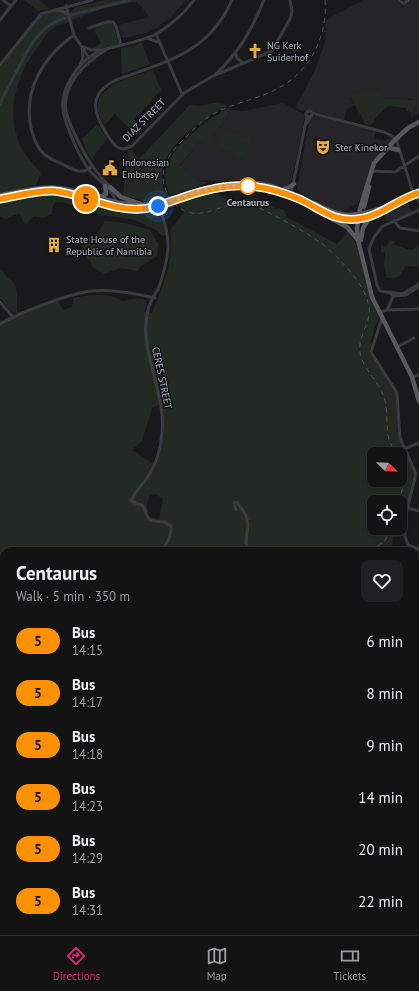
<!DOCTYPE html>
<meta charset="utf-8">
<style>
body{margin:0;font-family:"PT Sans",sans-serif;background:#202022;color:#f1f3f6;height:100vh;display:flex;flex-direction:column;font-size:15px;white-space:nowrap}
*{box-sizing:border-box;margin:0}
p{font-size:13px;color:#9d9ea0}
.icon{flex:none;width:22px;height:22px;fill:none;stroke:currentColor;stroke-width:2;stroke-linecap:round;stroke-linejoin:round}
.map{position:relative;flex:1;overflow:hidden}
.panel{position:absolute;left:0px;top:547px;width:419px;height:388px;display:flex;flex-direction:column;background:#131314;border-radius:12px 12px 0 0;box-shadow:0 2px 6px #0003,0 0 0 1px #323234}
.panel>*{flex:none}
.badge{padding:0 8px;border-radius:13px;font-size:14px;line-height:26px}
.needle{width:26px;rotate:113deg}
.fabs{position:absolute;left:367px;top:447px;display:grid;gap:8px}
.fabs a{display:grid;place-items:center;width:40px;height:40px;border-radius:8px;background:#131314;box-shadow:0 2px 6px #0003,0 0 0 1px #323234;font-size:20px}
.you{position:absolute;width:20px;height:20px;margin:-10px;border:3px solid #fff;border-radius:50%;background:#1a73e8;box-shadow:0 0 0 6px #1a73e833}
.map>.badge{position:absolute;translate:-50% -50%;box-shadow:0 0 0 2px #fff}
.round{display:grid;place-items:center;flex:none;width:42px;height:42px;border-radius:8px;background:#202022}
.overview{display:flex;align-items:center;justify-content:space-between;height:68px;padding:0 16px}
h1{font-size:19px;font-weight:700;line-height:30px}
ul{padding:0;list-style:none}
li{display:flex;align-items:center;gap:12px;height:52px;padding:0 16px}
li div{flex:1}
li b{display:block;font-size:15px}
li em{font-style:normal}
li .badge{min-width:44px;font-weight:700;text-align:center}
.tab-bar{display:flex;justify-content:space-around;align-items:center;height:56px;border-top:1px solid #323234;background:#131314;font-size:11px;color:#9d9ea0}
.tab-bar a{display:grid;justify-items:center;gap:2px}
.tab-bar .active{color:#db2777}
.map>svg:first-child{display:block}
</style>
<div class="map">
<svg width="419" height="935" viewBox="0 0 419 935">
<rect width="100%" height="100%" fill="#19191b"/>
<path fill="#252528" d="M137 0H186L171 17 156 28 149 32 125 38 122 37 119 25 149 17 142 7 136 2Z
M363 0H396L403 7 411 0H419V114L411 117 415 109 412 99 385 98 379 95 350 97 355 105 347 109 344 120 308 110 302 111 295 108 315 70 325 42 326 20Z
M283 103 305 115 291 183 285 187 265 182 240 180 197 181 179 167 199 142 211 148V138L214 130 223 125 231 110 243 111Z
M316 116 376 131 374 138 376 139 385 141 389 137 392 140 378 157 361 198 357 204 344 211H336L316 203 303 195 297 189 309 121 312 117Z
M406 201 412 212 387 222 382 211Z
M415 616 419 622V676L415 680Z"/>
<path fill="#232a23" fill-rule="evenodd" d="M24 0H39L50 9 38 11Z
M106 0H137L135 2 104 8 72 20 70 13 76 7Z
M59 10 68 15 70 21C64 24 57 25 52 29 48 31 44 38 41 43 19 70 6 105 18 140 22 153 32 163 41 173L36 185 0 193V68L34 22 42 15Z
M109 23 115 26 118 44 100 49H91L101 43 95 32 96 28Z
M141 41 150 64 122 74 121 48 135 46Z
M153 70 161 90 135 119 140 132 137 136 115 114 105 125C79 90 129 78 153 70Z
M375 90 385 98 415 100 417 104 411 116V112L407 111 406 108 388 106 377 116 371 125 364 124V121L350 96Z
M214 103 225 104 226 107C203 118 163 146 162 174 161 182 164 190 168 198L146 202 123 195 128 150H132L139 159 190 105 200 106Z
M228 108 231 110 223 125C212 129 211 137 211 148L199 142 179 166 197 181 208 182V183L170 196C167 187 163 178 166 169 172 144 207 120 228 108Z
M97 124 107 139 91 160 82 139Z
M225 130 251 140 244 157 218 146Z
M209 191 234 202H243L245 199 258 198 276 209 279 208 284 210 287 217 337 244 346 234 347 230 356 244 370 297 379 316 370 343 373 344 371 352 397 393 399 433 415 473 405 518V536L393 537 391 550 388 551H4V741L0 745V324L19 315 58 301 63 310 72 307 73 298C84 295 112 292 122 301L136 298 145 300 147 303 145 312 152 313C163 285 175 261 170 230L186 210 174 202ZM161 404 162 433 154 464 132 450 142 441 152 408ZM374 454H400V480H374ZM155 494 163 499 159 519 149 517 147 507 149 496ZM374 502H400V528H374Z
M49 193 64 194 124 210H155L163 223 166 235 162 236 156 230 135 220 102 215 62 202H56L53 205 52 214 43 218 34 216 25 225 20 214 14 215 6 219 0 217V200Z
M105 221 126 223 150 230 158 244 157 256 140 267 138 271 120 268 104 274 91 266V262L82 252 84 240 97 233Z
M390 240 394 241 395 245 411 250 419 246V267L406 266C399 276 403 278 387 278L384 264 385 253 381 252V245L386 246Z
M0 269 4 271 6 276C23 287 14 297 18 313L11 311 0 298Z
M4 826V931H157L155 935H0V827Z
M252 931H347L348 935H254Z"/>
<g fill="none" stroke-linecap="round" stroke-linejoin="round">
<path stroke="#2f383e" stroke-width="3" d="M71 15 130 0
M0 104C5 92 11 82 17 71 28 48 40 25 65 18"/>
<path stroke="#3a3b3f" stroke-width="3" d="M3 0 11 6
M232 0C208 54 167 61 116 80 89 93 92 111 106 133 111 140 115 149 124 149L132 146 184 93 213 76 272 51 291 17 292 11 290 0
M399 0 404 4 408 0
M66 6 74 35 89 58
M55 10 63 11 68 15
M0 20 16 0
M89 28 107 22H113L116 26 121 45
M156 34 182 94
M74 35C43 57 23 90 31 128 34 139 37 148 45 155 50 159 58 162 64 165 74 170 81 175 91 167
M147 38 158 42
M83 47 91 50H101
M106 50C86 62 62 84 66 111 68 121 73 130 77 139 88 161 94 170 110 187
M236 54 237 58 243 63
M0 65 41 14 92 0
M80 66 83 57 82 48
M215 75C240 51 251 31 264 0
M306 114a3 3 0 1 1 6 0a3 3 0 1 1-6 0Z
M312 113 384 132 392 136 397 142 413 193 419 201
M307 123 310 117
M371 171 395 172 419 156
M291 194 307 116
M116 202C113 189 97 180 89 170 79 156 68 131 64 115 57 90 80 58 103 50 120 44 139 43 156 34 171 25 184 14 194 0
M419 210 383 226 374 237 369 249 377 285 380 291 402 294 419 284
M394 221 400 228 419 231
M158 289C126 333 167 385 162 432 161 448 156 465 147 478 142 485 134 493 131 501L143 506C151 524 146 520 165 522L171 526C172 535 167 544 162 551
M158 290C168 260 173 243 161 212
M391 294 393 296 406 295 418 287
M0 302 13 317
M387 310 394 295
M380 312 387 310 419 309
M382 318 371 352 397 393 400 438 416 474 405 518V536L408 545 419 549
M0 324C18 313 69 294 90 291 110 289 135 293 155 298
M397 347 414 338
M412 377 419 375
M404 449 419 443
M408 508 419 511
M236 510 234 503 237 502 246 515 248 524 246 543 249 551
M0 554 4 558
M415 565 419 561
M0 670 4 669
M415 728 419 733
M0 766 4 764
M415 819 419 818
M415 862 419 866
M216 931 232 935
M214 935 216 931
M363 935V931"/>
<path stroke="#56585e" stroke-width="4.5" d="M419 122 408 128 395 140 374 163 360 209 357 228 358 240 372 297 412 377 419 401
M391 148 398 150
M256 183 272 186 302 197
M110 187 121 197 141 204
M284 189 288 188 294 184
M0 195C19 192 39 186 58 188 92 192 122 211 157 203
M99 198 106 194 105 186
M0 199 49 191 62 192 131 209H146L169 202
M175 200C219 183 261 181 304 201 320 209 330 219 348 219 374 220 395 200 419 193
M314 203C339 217 352 218 379 209
M364 207 369 187
M161 213V208L166 204
M332 219 347 227 357 239
M361 240 363 228 371 216
M415 579 419 576
M0 825H4"/>
<path stroke="#666970" stroke-width="5.5" d="M415 682 419 679
M155 935 157 931"/>
<path stroke="#4f5156" stroke-width="1" stroke-dasharray="5 4" stroke-linecap="butt" d="M325 0C328 36 310 72 277 89 256 100 231 103 210 116 199 123 191 132 182 141 172 151 163 162 163 177 163 185 167 196 173 202 198 229 221 199 248 204 262 207 309 234 321 243 339 257 373 291 369 315 367 328 358 339 360 352 362 369 379 381 384 397 388 410 386 423 388 435 389 442 393 448 396 454
M399 502 404 483 400 462
M370 551 384 542 392 528
M133 935 134 931"/>
<path stroke="#56585e" stroke-width="4.5" d="M167 200 173 198"/>
</g>
<g fill="none" stroke-linecap="round" stroke-linejoin="round">
<g stroke="#fff" stroke-width="9">
<path id="line" d="M0 199C18 196 36 190 54 191 83 194 111 211 140 209 154 209 168 202 181 198 203 190 225 184 249 186 266 187 283 192 299 199 320 208 332 222 358 219 379 217 398 199 419 193"/>
</g>
<use href="#line" stroke="#ff9000" stroke-width="6"/>
<path stroke="#acb0b9" stroke-width="4" stroke-dasharray="0 7.2" d="M158 206C187 195 217 183 248 186"/>
</g>
<defs>
<g id="church-bare" transform="scale(1.2)"><path d="M-1.2-6h2.4v3.5h3.3v2.4h-3.3V6h-2.4V-.1h-3.3v-2.4h3.3Z" fill="#e9aa42" stroke="#141416" stroke-width="2.5" paint-order="stroke"/></g>
<g id="theatre-bare" transform="scale(1.2)"><path d="M-5-5.5Q0-4 5-5.5V0Q5 5 0 6Q-5 5-5 0ZM-3.3-2.5H-1v1.5H-3.3ZM1-2.5H3.3v1.5H1ZM-2.8 1Q0 5.5 2.8 1Z" fill="#e9aa42" stroke="#141416" stroke-width="2.5" paint-order="stroke"/></g>
<g id="civic-bare" transform="scale(1.2)"><path d="M-.6-6.5H3V-4.5H.6V-3L4-1V1h2V6H-6V1h2V-1L-.6-3ZM-1.2 2.5V6h2.4V2.5Z" fill="#e9aa42" stroke="#141416" stroke-width="2.5" paint-order="stroke"/></g>
<g id="building-bare" transform="scale(1.2)"><path d="M-4-6H4V6H1V3H-1V6H-4ZM-2.5-4.3h1.7v1.8h-1.7ZM.8-4.3h1.7v1.8H.8ZM-2.5-1h1.7V.8h-1.7ZM.8-1h1.7V.8H.8Z" fill="#e9aa42" stroke="#141416" stroke-width="2.5" paint-order="stroke"/></g>
</defs>
<g fill-rule="evenodd">
<use href="#church-bare" x="255" y="51"/>
<use href="#theatre-bare" x="323" y="147"/>
<use href="#civic-bare" x="110" y="168"/>
<use href="#building-bare" x="54" y="245"/>
</g>
<circle fill="#fff" stroke="#ff9000" stroke-width="2" cx="248" cy="186" r="8"/>
<g text-anchor="middle" dominant-baseline="central" stroke-width="3" stroke-linejoin="round" paint-order="stroke">
<g font-size="10" fill="#acb0b9" stroke="#141416" text-anchor="start">
<text x="267" y="45">NG Kerk<tspan x="267" dy="12">Suiderhof</tspan></text>
<text x="335" y="147">Ster Kinekor</text>
<text x="122" y="162">Indonesian<tspan x="122" dy="12">Embassy</tspan></text>
<text x="66" y="239">State House of the<tspan x="66" dy="12">Republic of Namibia</tspan></text>
</g>
<g font-size="10" fill="#acb0b9" stroke="#141416">
<text transform="translate(144 120) rotate(-45)">DIAZ STREET</text>
<text transform="translate(162 378) rotate(78)">CERES STREET</text>
</g>
<g font-size="10" font-weight="bold" fill="#acb0b9" stroke="#141416">
<text x="248" y="202">Centaurus</text>
</g>
</g>
</svg>
<div class="fabs">
<a><svg class="needle" viewBox="-14 -14 28 28"><path d="M0-13l5 13h-10z" fill="#e53935"/><path d="M0 13l5-13h-10z" fill="#9d9ea0"/></svg></a>
<a><svg class="icon" aria-label="locate" viewBox="0 0 24 24"><circle cx="12" cy="12" r="6"/><path d="M12 2v4M12 18v4M2 12h4M18 12h4"/></svg></a>
</div>
<div class="you" style="left:158px;top:206px"></div>
<b class="badge" style="left:86px;top:199px;background:#ff9000;color:#111">5</b>
<section class="panel">
<div class="overview"><div><h1>Centaurus</h1><p>Walk · 5 min · 350 m</p></div><a class="round"><svg class="icon" aria-label="heart" viewBox="0 0 24 24"><path d="M12 20l-8-8c-3-5 5-10 8-4 3-6 11-1 8 4z"/></svg></a></div>
<ul>
<li><span class="badge" style="background:#ff9000;color:#111">5</span><div><b>Bus</b><p>14:15</p></div><em>6 min</em></li>
<li><span class="badge" style="background:#ff9000;color:#111">5</span><div><b>Bus</b><p>14:17</p></div><em>8 min</em></li>
<li><span class="badge" style="background:#ff9000;color:#111">5</span><div><b>Bus</b><p>14:18</p></div><em>9 min</em></li>
<li><span class="badge" style="background:#ff9000;color:#111">5</span><div><b>Bus</b><p>14:23</p></div><em>14 min</em></li>
<li><span class="badge" style="background:#ff9000;color:#111">5</span><div><b>Bus</b><p>14:29</p></div><em>20 min</em></li>
<li><span class="badge" style="background:#ff9000;color:#111">5</span><div><b>Bus</b><p>14:31</p></div><em>22 min</em></li>
</ul>
</section>
</div>
<nav class="tab-bar">
<a class="active"><svg class="icon" aria-label="directions" viewBox="0 0 24 24"><path d="M12 3l9 9-9 9-9-9zM9 14v-3h6M13 9l2 2-2 2"/></svg>Directions</a>
<a><svg class="icon" aria-label="map" viewBox="0 0 24 24"><path d="M3 6l6-2 6 2 6-2v14l-6 2-6-2-6 2zM9 4v14M15 6v14"/></svg>Map</a>
<a><svg class="icon" aria-label="tickets" viewBox="0 0 24 24"><path d="M3 7h18v10H3zM15 7v10"/></svg>Tickets</a>
</nav>
